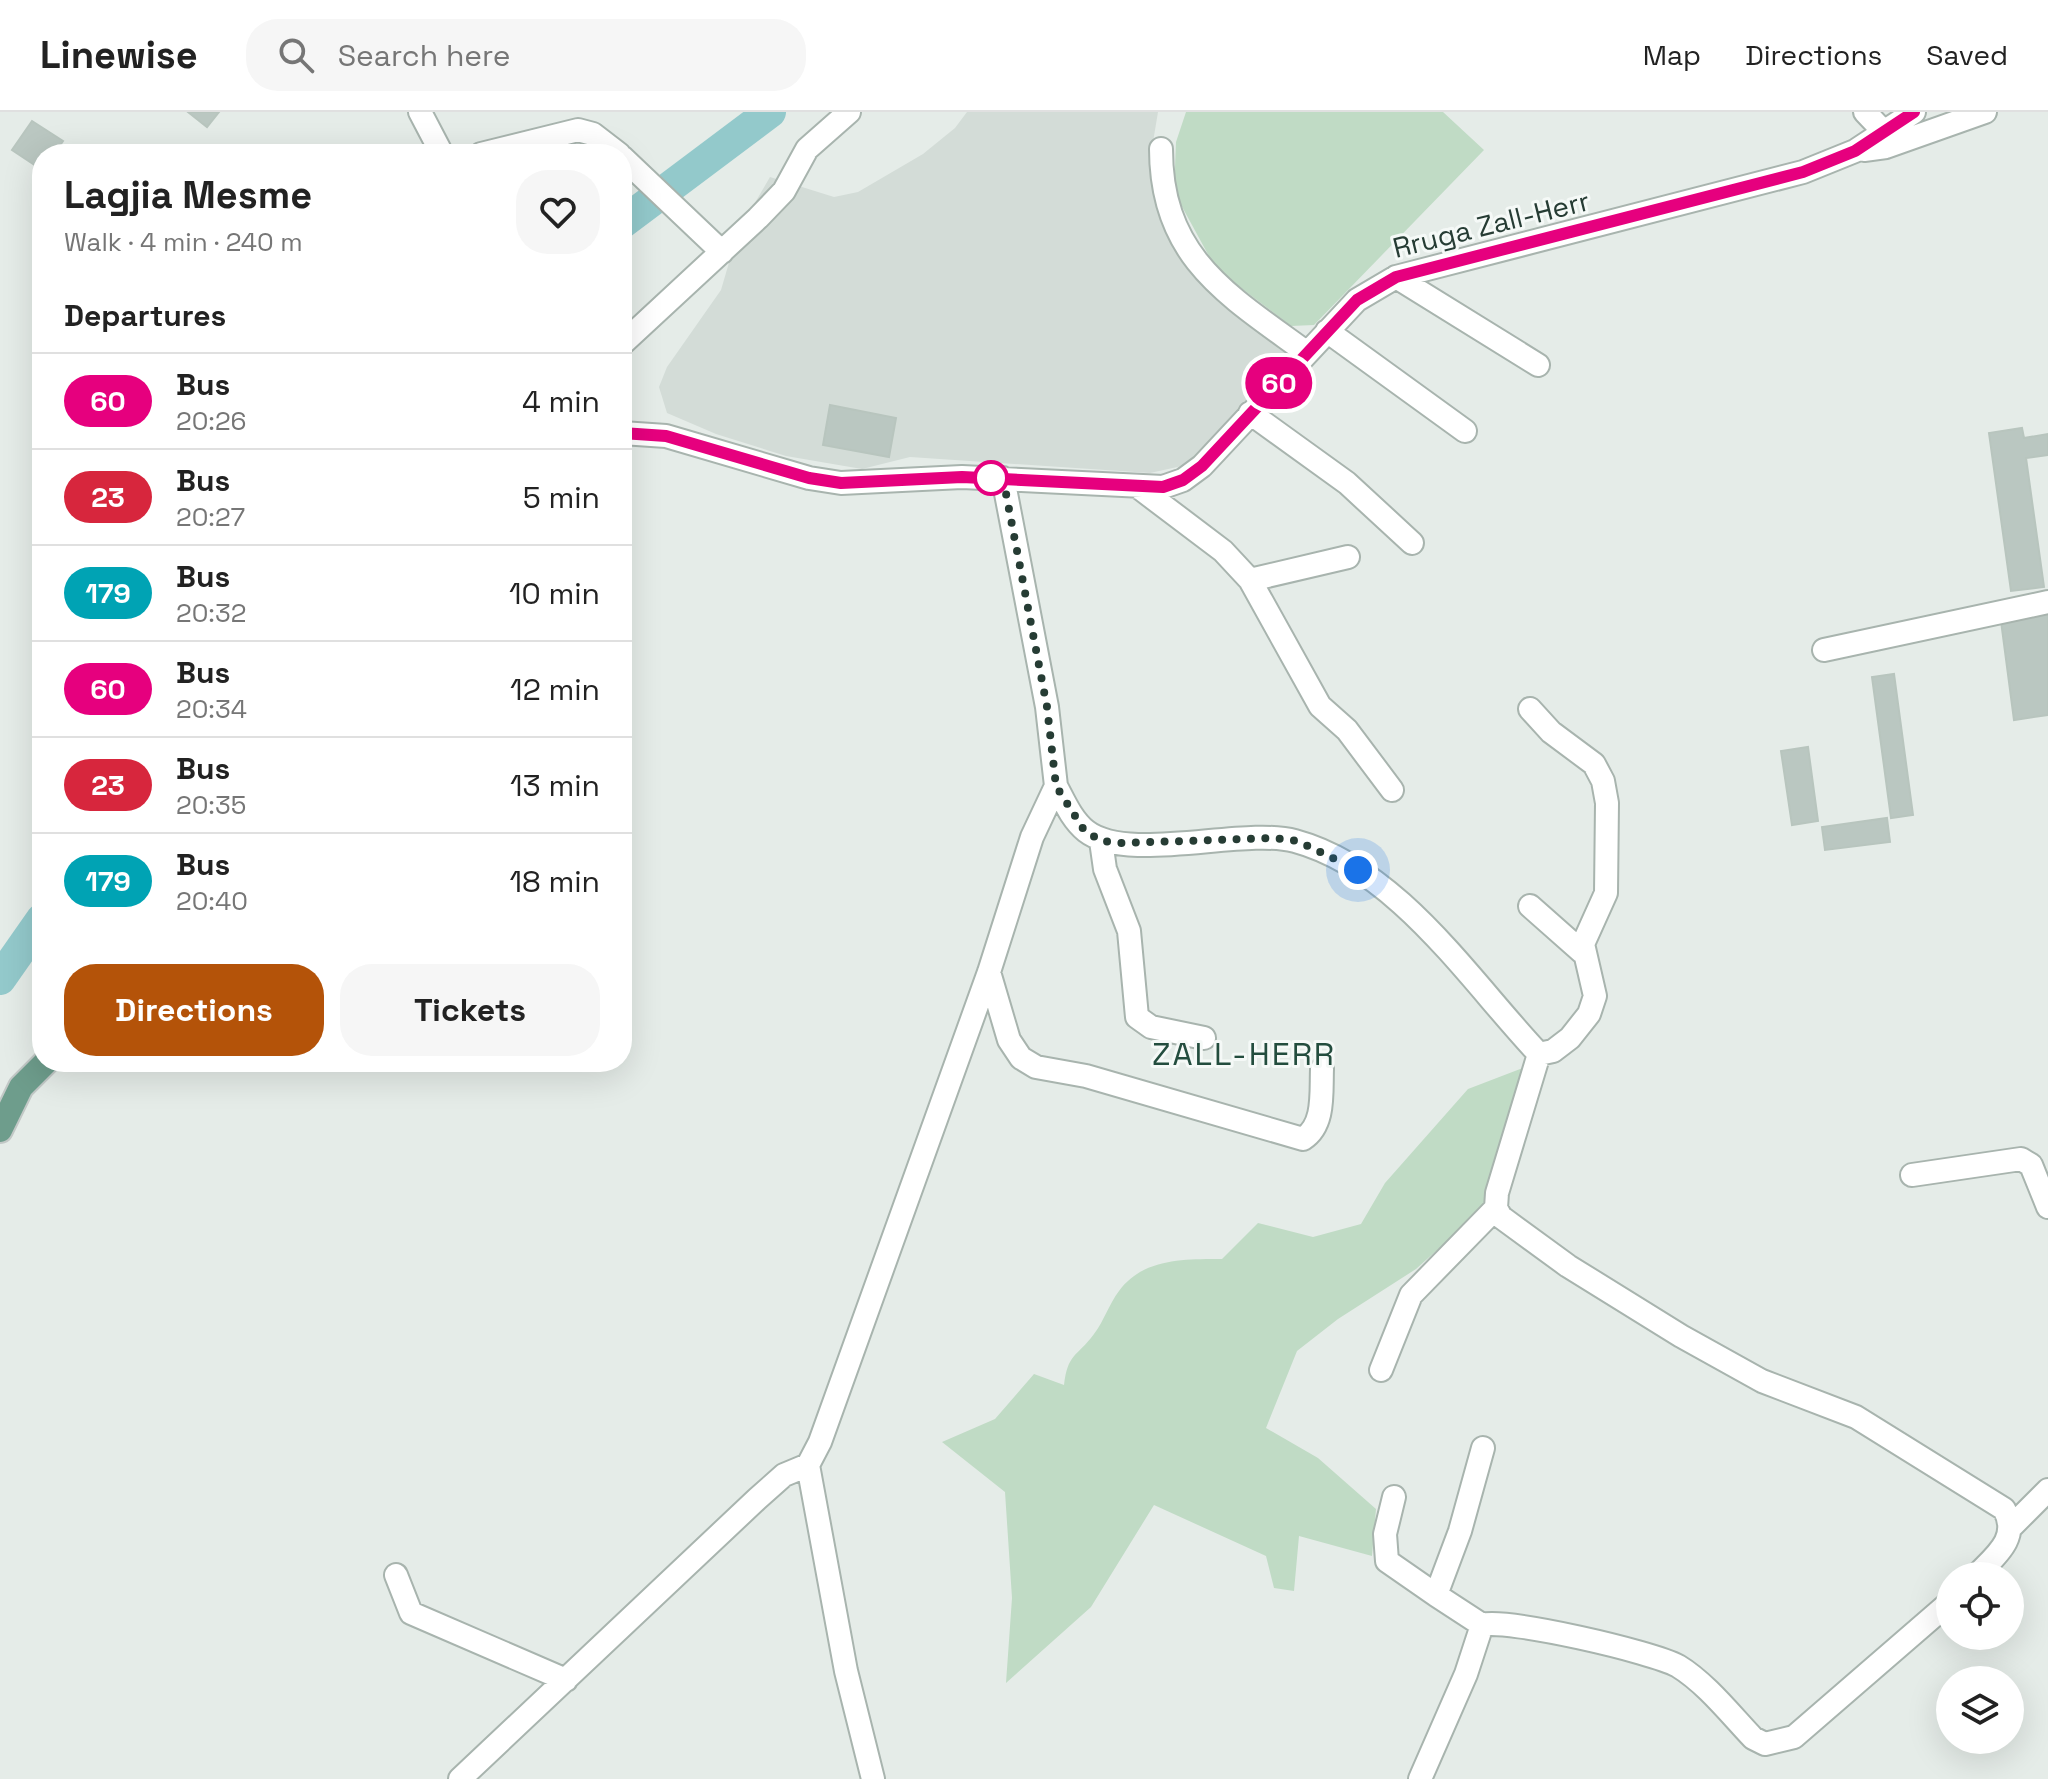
<!DOCTYPE html>
<meta charset="utf-8">
<style>
body{margin:0;font-family:"Space Grotesk",sans-serif;background:#f6f6f6;color:#222;height:100vh;display:flex;flex-direction:column;font-size:30px;white-space:nowrap}
*{box-sizing:border-box;margin:0}
p{font-size:26px;color:#767676}
.icon{flex:none;width:44px;height:44px;fill:none;stroke:currentColor;stroke-width:2;stroke-linecap:round;stroke-linejoin:round}
.map{position:relative;flex:1;overflow:hidden}
.sheet{position:absolute;left:32px;top:32px;width:600px;height:928px;display:flex;flex-direction:column;background:#fff;border-radius:32px;box-shadow:0 8px 32px #0002}
.sheet>*{flex:none}
.badge{padding:0 16px;border-radius:26px;font-size:28px;line-height:52px}
.fabs{position:absolute;left:1936px;top:1450px;display:grid;gap:16px}
.fabs a{display:grid;place-items:center;width:88px;height:88px;border-radius:50%;background:#fff;box-shadow:0 8px 32px #0002;font-size:40px}
.you{position:absolute;width:40px;height:40px;margin:-20px;border:6px solid #fff;border-radius:50%;background:#1a73e8;box-shadow:0 0 0 12px #1a73e833}
.map>.badge{position:absolute;translate:-50% -50%;box-shadow:0 0 0 4px #fff}
h2{padding:0 32px;font-size:30px;line-height:72px}
.round{display:grid;place-items:center;flex:none;width:84px;height:84px;border-radius:32px;background:#f6f6f6}
.head{display:flex;align-items:center;justify-content:space-between;height:136px;padding:0 32px}
h1{font-size:38px;font-weight:700;line-height:60px}
.cta{display:flex;gap:16px;margin-top:auto;padding:16px 32px}
.cta a{flex:1;height:92px;border-radius:32px;background:#b45309;color:#fff;font-size:32px;font-weight:700;line-height:92px;text-align:center}
.cta a+a{background:#f6f6f6;color:#222}
ul{padding:0;list-style:none}
li{display:flex;align-items:center;gap:24px;height:96px;padding:0 32px;border-top:2px solid #e0e0e0}
li div{flex:1}
li b{display:block;font-size:30px}
li em{font-style:normal}
li .badge{min-width:88px;font-weight:700;text-align:center}
header{display:flex;align-items:center;gap:48px;box-sizing:border-box;height:112px;padding:0 40px;background:#fff;border-bottom:2px solid #e0e0e0}
header strong{font-size:38px}
nav{display:flex;gap:44px;margin-inline-start:auto;font-size:28px}
.search{width:560px;height:72px;background:#f6f6f6;display:flex;align-items:center;gap:20px;box-sizing:border-box;padding:0 28px;border-radius:32px;color:#767676;font-size:30px}
.map>svg:first-child{display:block}
</style>
<header>
<strong>Linewise</strong>
<div class="search"><svg class="icon" aria-label="search" viewBox="0 0 24 24"><circle cx="10" cy="10" r="6"/><path d="M15 15l6 6"/></svg>Search here</div>
<nav><a>Map</a><a>Directions</a><a>Saved</a></nav>
</header>
<div class="map">
<svg width="2048" height="1667" viewBox="0 0 2048 1667">
<rect width="100%" height="100%" fill="#e5ece8"/>
<path fill="#d3dcd7" d="M967 0H1158L1149 54 1153 82 1176 137 1198 170 1293 233 1191 352 1150 361 910 345 862 357 786 344 716 322 667 301 659 275 667 255 721 178 738 120 770 65 834 85 858 80 923 42 955 16Z"/>
<path fill="#c0dbc5" d="M1186 0H1443L1484 38 1314 213 1291 214 1216 157 1174 80 1176 30Z
M1528 954 1485 1095 1416 1157 1338 1207 1297 1239 1266 1316 1318 1346 1376 1397 1372 1444 1299 1424 1294 1479 1274 1476 1266 1444 1154 1393 1091 1495 1006 1571 1012 1486 1005 1380 942 1330 995 1307 1034 1262 1064 1273C1068 1241 1076 1246 1094 1222 1104 1209 1109 1192 1119 1179 1143 1146 1185 1147 1222 1147L1258 1111 1313 1125 1361 1112 1385 1071 1468 977Z"/>
<g fill="none" stroke-linecap="round" stroke-linejoin="round">
<path stroke="#93c9cb" stroke-width="32" d="M622 111 770 0
M0 867 42 807"/>
</g>
<path fill="#bac7c1" stroke="#b8c5be" stroke-width="2" d="M188 0H219L207 15Z
M32 9 63 29 54 42H42V58L12 38Z
M830 293 896 306 889 345 823 333Z
M2022 316 2024 326 2048 322V343L2026 346 2044 475 2011 479 1989 321Z
M2048 502V603L2014 608 2001 509Z
M1894 562 1913 703 1891 706 1872 565Z
M1808 635 1818 709 1792 713 1781 639Z
M1887 706 1890 730 1825 738 1822 715Z"/>
<g fill="none" stroke-linecap="round" stroke-linejoin="round">
<g stroke="#a8b4ae" stroke-width="26">
<path id="minor" d="M420 0 442 42
M1865 0 1884 20
M1161 37C1161 146 1228 183 1307 241
M1864 38 1886 35 1985 0
M481 42 578 18 593 22 619 42
M622 45 722 140
M1396 165 1538 253
M1327 219 1465 319
M622 232 758 106 784 79 807 37 849 0
M1250 301 1347 371 1412 431
M622 321 666 324 809 366 841 371 962 365 1163 375 1183 368 1202 354 1357 188 1396 165 1803 60 1855 39 1914 0
M1141 377 1223 439 1250 468 1320 594 1347 618 1392 678
M1250 468 1348 445
M1824 538 2048 490
M1056 674C1064 689 1072 708 1086 719 1128 752 1243 715 1295 729 1398 757 1469 868 1539 942L1553 939 1570 926 1589 902 1595 884 1583 832 1606 781 1607 691 1603 669 1594 652 1551 620 1530 597
M1101 729 1105 757 1129 819 1137 905 1151 915 1204 926
M1530 794 1582 840
M989 860 1009 928 1021 946 1036 955 1086 964 1303 1027C1325 1013 1321 981 1322 957
M1539 942 1497 1081 1496 1096 1501 1105 1568 1154 1681 1224 1762 1269 1856 1305 2004 1397C2021 1426 1994 1445 1976 1464
M1912 1063 2021 1047 2031 1053 2048 1095
M1381 1258 1411 1183 1496 1096
M808 1353 846 1559 873 1667
M1394 1385 1385 1422 1387 1449 1436 1483
M2011 1415 2048 1378
M396 1463 411 1501 566 1568
M1482 1513C1506 1506 1653 1540 1678 1554 1706 1571 1731 1603 1753 1626L1765 1632 1794 1625 1950 1490
M460 1667 757 1387 784 1363 808 1353 820 1330 989 860 1032 725 1056 674 1047 595 1003 366
M1420 1667 1466 1562 1482 1513 1436 1483 1460 1419 1483 1336"/>
</g>
<g stroke="#c2c8c6" stroke-width="28">
<path id="major" d="M0 1018 21 975 46 950"/>
</g>
<use href="#minor" stroke="#fff" stroke-width="22"/>
<use href="#major" stroke="#6e9d8c" stroke-width="24"/>
</g>
<g fill="none" stroke-linecap="round" stroke-linejoin="round">
<g stroke="#fff" stroke-width="18">
<path id="line" d="M622 321 666 324 809 366 841 371 962 365 1163 375 1183 368 1202 354 1357 188 1396 165 1803 60 1855 39 1914 0"/>
</g>
<use href="#line" stroke="#e6007e" stroke-width="12"/>
<path stroke="#263c34" stroke-width="8" stroke-dasharray="0 14.4" d="M991 366H1003L1047 595 1056 674 1084 718 1101 729 1122 731 1275 726 1297 729 1358 758"/>
</g>
<circle fill="#fff" stroke="#e6007e" stroke-width="4" cx="991" cy="366" r="16"/>
<g text-anchor="middle" dominant-baseline="central" stroke-width="6" stroke-linejoin="round" paint-order="stroke">
<g font-size="28" fill="#263c34" stroke="#f5f9f7">
<text transform="translate(1491 112) rotate(-14)">Rruga Zall-Herr</text>
</g>
<g font-size="32" letter-spacing="2" fill="#234d3e" stroke="#f5f9f7">
<text x="1244" y="942">ZALL-HERR</text>
</g>
</g>
</svg>
<div class="fabs">
<a><svg class="icon" aria-label="locate" viewBox="0 0 24 24"><circle cx="12" cy="12" r="6"/><path d="M12 2v4M12 18v4M2 12h4M18 12h4"/></svg></a>
<a><svg class="icon" aria-label="layers" viewBox="0 0 24 24"><path d="M12 4l9 5-9 5-9-5zM3 14l9 5 9-5"/></svg></a>
</div>
<div class="you" style="left:1358px;top:758px"></div>
<b class="badge" style="left:1279px;top:271px;background:#e6007e;color:#fff">60</b>
<section class="sheet">
<div class="head"><div><h1>Lagjia Mesme</h1><p>Walk · 4 min · 240 m</p></div><a class="round"><svg class="icon" aria-label="heart" viewBox="0 0 24 24"><path d="M12 20l-8-8c-3-5 5-10 8-4 3-6 11-1 8 4z"/></svg></a></div>
<h2>Departures</h2>
<ul>
<li><span class="badge" style="background:#e6007e;color:#fff">60</span><div><b>Bus</b><p>20:26</p></div><em>4 min</em></li>
<li><span class="badge" style="background:#d7263d;color:#fff">23</span><div><b>Bus</b><p>20:27</p></div><em>5 min</em></li>
<li><span class="badge" style="background:#00a3b4;color:#fff">179</span><div><b>Bus</b><p>20:32</p></div><em>10 min</em></li>
<li><span class="badge" style="background:#e6007e;color:#fff">60</span><div><b>Bus</b><p>20:34</p></div><em>12 min</em></li>
<li><span class="badge" style="background:#d7263d;color:#fff">23</span><div><b>Bus</b><p>20:35</p></div><em>13 min</em></li>
<li><span class="badge" style="background:#00a3b4;color:#fff">179</span><div><b>Bus</b><p>20:40</p></div><em>18 min</em></li>
</ul>
<div class="cta"><a>Directions</a><a>Tickets</a></div>
</section>
</div>
